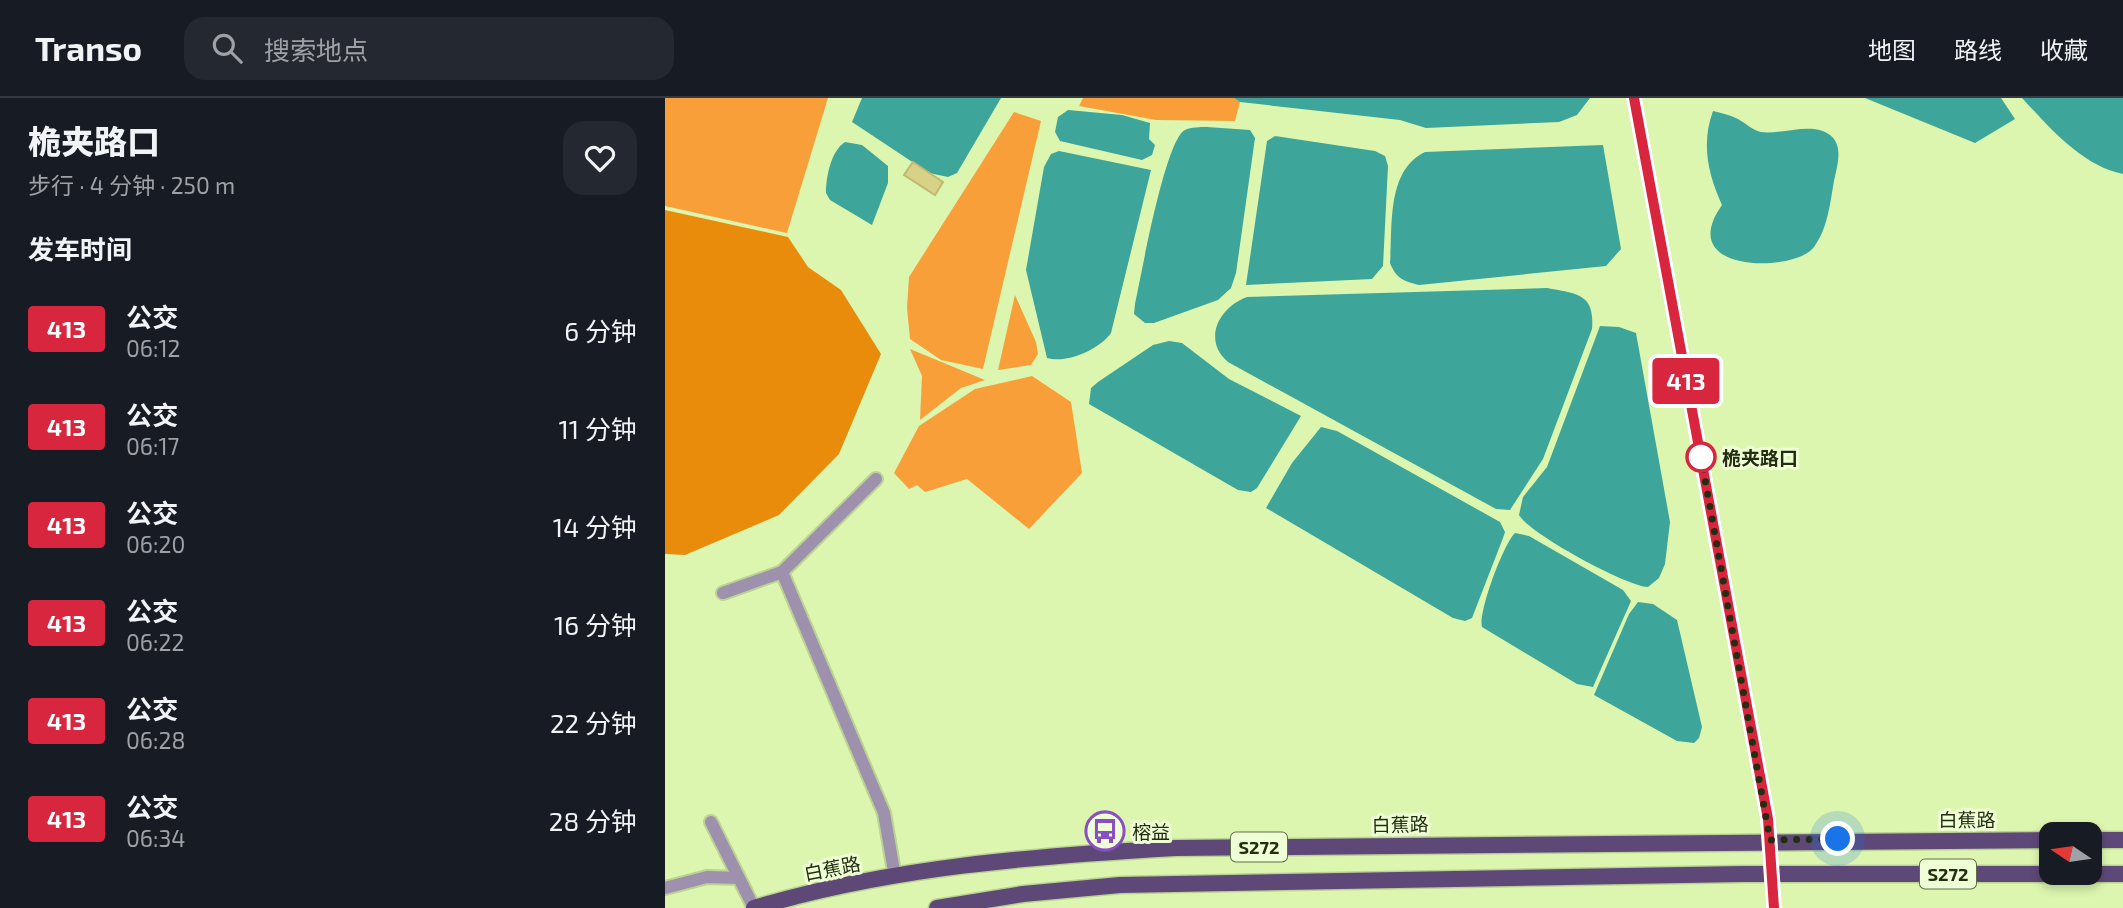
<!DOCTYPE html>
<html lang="zh">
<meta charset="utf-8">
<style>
body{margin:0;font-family:"Exo 2","Noto Sans SC",sans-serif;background:#242831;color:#f1f3f6;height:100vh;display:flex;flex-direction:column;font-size:26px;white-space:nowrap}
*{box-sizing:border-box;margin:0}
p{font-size:23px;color:#9ea1a6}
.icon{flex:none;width:38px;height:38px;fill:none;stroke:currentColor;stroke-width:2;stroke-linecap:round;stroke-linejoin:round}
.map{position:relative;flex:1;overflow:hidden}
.side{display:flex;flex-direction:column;background:#171b24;width:665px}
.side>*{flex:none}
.badge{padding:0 14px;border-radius:5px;font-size:24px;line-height:46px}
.needle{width:46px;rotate:283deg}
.fabs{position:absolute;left:1374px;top:724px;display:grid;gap:14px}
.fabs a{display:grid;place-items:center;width:63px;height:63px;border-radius:14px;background:#171b24;box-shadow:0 4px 10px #0003;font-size:35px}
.you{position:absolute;width:35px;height:35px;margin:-18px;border:5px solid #fff;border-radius:50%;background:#1a73e8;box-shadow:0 0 0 10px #1a73e833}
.map>.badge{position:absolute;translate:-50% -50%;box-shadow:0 0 0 4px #fff}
h2{padding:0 28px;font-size:26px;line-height:63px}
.round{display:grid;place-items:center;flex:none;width:74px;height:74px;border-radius:21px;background:#242831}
.overview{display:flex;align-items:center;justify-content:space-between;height:119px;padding:0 28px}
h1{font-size:33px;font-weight:800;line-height:52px}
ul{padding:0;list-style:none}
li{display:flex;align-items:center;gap:21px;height:98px;padding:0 28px}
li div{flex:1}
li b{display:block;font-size:26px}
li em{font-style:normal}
li .badge{min-width:77px;font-weight:700;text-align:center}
header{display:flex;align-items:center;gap:42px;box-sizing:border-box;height:98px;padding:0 35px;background:#171b24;border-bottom:2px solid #363941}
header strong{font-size:33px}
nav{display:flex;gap:38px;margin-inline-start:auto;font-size:24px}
.search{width:490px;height:63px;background:#242831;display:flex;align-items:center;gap:18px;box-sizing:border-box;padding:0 24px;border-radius:21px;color:#9ea1a6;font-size:26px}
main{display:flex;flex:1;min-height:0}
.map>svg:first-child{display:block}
</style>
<header>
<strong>Transo</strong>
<div class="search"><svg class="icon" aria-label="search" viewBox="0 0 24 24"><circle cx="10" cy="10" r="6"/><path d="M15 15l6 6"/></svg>搜索地点</div>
<nav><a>地图</a><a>路线</a><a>收藏</a></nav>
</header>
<main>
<section class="side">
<div class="overview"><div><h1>桅夹路口</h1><p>步行 · 4 分钟 · 250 m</p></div><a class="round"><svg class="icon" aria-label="heart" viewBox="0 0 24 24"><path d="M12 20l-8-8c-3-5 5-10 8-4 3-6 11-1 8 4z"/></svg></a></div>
<h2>发车时间</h2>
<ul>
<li><span class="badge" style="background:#d7263d;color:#fff">413</span><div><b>公交</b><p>06:12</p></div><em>6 分钟</em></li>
<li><span class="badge" style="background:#d7263d;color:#fff">413</span><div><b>公交</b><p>06:17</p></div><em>11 分钟</em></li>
<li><span class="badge" style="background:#d7263d;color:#fff">413</span><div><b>公交</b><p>06:20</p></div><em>14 分钟</em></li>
<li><span class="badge" style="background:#d7263d;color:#fff">413</span><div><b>公交</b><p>06:22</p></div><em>16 分钟</em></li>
<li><span class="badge" style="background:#d7263d;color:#fff">413</span><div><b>公交</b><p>06:28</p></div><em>22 分钟</em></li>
<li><span class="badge" style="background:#d7263d;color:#fff">413</span><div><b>公交</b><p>06:34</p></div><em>28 分钟</em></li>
</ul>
</section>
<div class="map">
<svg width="1458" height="810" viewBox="0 0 1458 810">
<rect width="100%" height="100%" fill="#dcf6af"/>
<path fill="#f99f3a" d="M0 0H163L122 135 0 108Z
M418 0H569L575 4 570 23 491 22 414 8Z
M349 14 376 23 318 271 276 262 245 241 242 210 244 179Z
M350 197 371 244 373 256 366 267 333 272Z
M245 251 320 282 296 290 255 322 257 278Z
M367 278 406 304 417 375 364 431 302 381 260 394 252 387 244 391 229 375 254 328 310 291Z"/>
<path fill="#e98c0c" d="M0 112 123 139 143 169 176 192 216 256 174 356 114 417 20 457 0 456Z"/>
<path fill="#3da599" d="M197 0H336L292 75 283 79 264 75 187 24Z
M569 0H925L912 17 894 24 761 30 735 22 575 4Z
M1200 0H1336L1350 21 1310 45Z
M1357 0H1458V76C1417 68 1384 29 1357 0Z
M403 12 457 17 485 25 484 41 490 47 487 57 477 62 395 43 390 34 393 19Z
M1048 13C1056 15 1065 17 1073 21 1080 25 1089 33 1096 34 1117 37 1147 23 1165 37 1179 48 1172 68 1169 83 1165 105 1163 130 1149 149 1130 175 1008 176 1057 107 1043 76 1036 46 1048 13Z
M542 29 585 32 590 40 571 175 566 190 553 202 489 225H480L469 216 470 206C476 179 500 42 520 32 526 29 535 29 542 29Z
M610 38 710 53 720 58 723 68 718 168 707 181 581 187 602 43Z
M180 44 197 47 223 68V85L207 127 165 102 161 95C161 79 166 53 180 44Z
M938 47 956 151 941 168 754 187C738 183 731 180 725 165 728 128 721 73 760 54Z
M394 53 486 72 446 235C435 251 402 266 382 260L361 172 379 69 386 56Z
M882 190C912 196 930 195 927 231L878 361 845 412 831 411 563 264C537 242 554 209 582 199Z
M935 228 954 229 971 235 1005 424 1000 466 994 480 983 489C961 488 865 436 854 417L858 399 882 369Z
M504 243 517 245 564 281 636 318 592 390 586 394 573 392 424 306 426 290 433 284 488 247Z
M656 329 672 333 835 424 840 434 838 440 807 520 800 523 788 520 601 410 627 365Z
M850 435 864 438 958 492 966 503 928 589 912 586 817 529C813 514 839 445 850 435Z
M973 504 988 506 1012 522 1037 629 1034 640 1029 645 1012 643 929 597 964 516Z"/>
<path fill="#d8d288" stroke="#bfba70" stroke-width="2" d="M248 64 278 84 270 97 239 77Z"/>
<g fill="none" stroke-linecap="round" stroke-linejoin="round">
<g stroke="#bbd293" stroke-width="16">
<path id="minor" d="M969 0 1103 721 1109 810
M117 474 219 715 230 779
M58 495 117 474 211 381
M46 724 89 810
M0 790 42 779 74 780"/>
</g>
<g stroke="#bbd293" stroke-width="19">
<path id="major" d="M1424 742H1458
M89 810C225 769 370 758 511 750L1386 742
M272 810 358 796 455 787 1077 776H1458"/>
</g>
<use href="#minor" stroke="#9d91ad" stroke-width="12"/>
<use href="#major" stroke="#5e4878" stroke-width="16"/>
</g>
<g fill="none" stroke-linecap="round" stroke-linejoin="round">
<g stroke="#fff" stroke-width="16">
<path id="line" d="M969 0 1103 721 1109 810"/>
</g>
<use href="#line" stroke="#d7263d" stroke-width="10"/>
<path stroke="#242d11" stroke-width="7" stroke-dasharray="0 12.6" d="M1036 359 1105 742 1173 741"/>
</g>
<defs>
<g id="bus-ring" transform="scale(2.0125)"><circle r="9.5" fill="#efffd5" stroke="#894dc4" stroke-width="1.5"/><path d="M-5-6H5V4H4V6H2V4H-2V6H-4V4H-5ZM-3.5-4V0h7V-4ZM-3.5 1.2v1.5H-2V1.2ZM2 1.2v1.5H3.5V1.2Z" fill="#894dc4"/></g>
</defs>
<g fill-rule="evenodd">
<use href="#bus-ring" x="440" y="733"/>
</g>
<circle fill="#fff" stroke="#d7263d" stroke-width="3.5" cx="1036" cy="359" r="14"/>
<g text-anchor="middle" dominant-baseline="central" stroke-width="6" stroke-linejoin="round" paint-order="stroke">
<g fill="#efffd5" stroke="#616c4c" stroke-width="2">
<rect x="566" y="734.5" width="56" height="29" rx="5"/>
<rect x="1255" y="761.5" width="56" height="29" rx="5"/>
</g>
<g font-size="18" font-weight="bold" fill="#242d11">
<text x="594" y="749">S272</text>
<text x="1283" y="776">S272</text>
</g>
<g font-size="19" font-weight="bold" fill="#242d11" stroke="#efffd5" text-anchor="start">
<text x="1057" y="359">桅夹路口</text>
</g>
<g font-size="19" fill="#242d11" stroke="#efffd5">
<text x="1302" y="721">白蕉路</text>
<text transform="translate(735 726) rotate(-1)">白蕉路</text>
<text transform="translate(167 770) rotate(-11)">白蕉路</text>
</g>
<g font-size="19" fill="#242d11" stroke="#efffd5" text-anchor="start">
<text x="467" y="733">榕益</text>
</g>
</g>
</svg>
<div class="fabs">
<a><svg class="needle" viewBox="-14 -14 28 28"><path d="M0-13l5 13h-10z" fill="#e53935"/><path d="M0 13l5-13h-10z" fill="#9ea1a6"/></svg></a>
</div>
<div class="you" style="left:1173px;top:741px"></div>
<b class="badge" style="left:1021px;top:283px;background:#d7263d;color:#fff">413</b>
</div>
</main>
